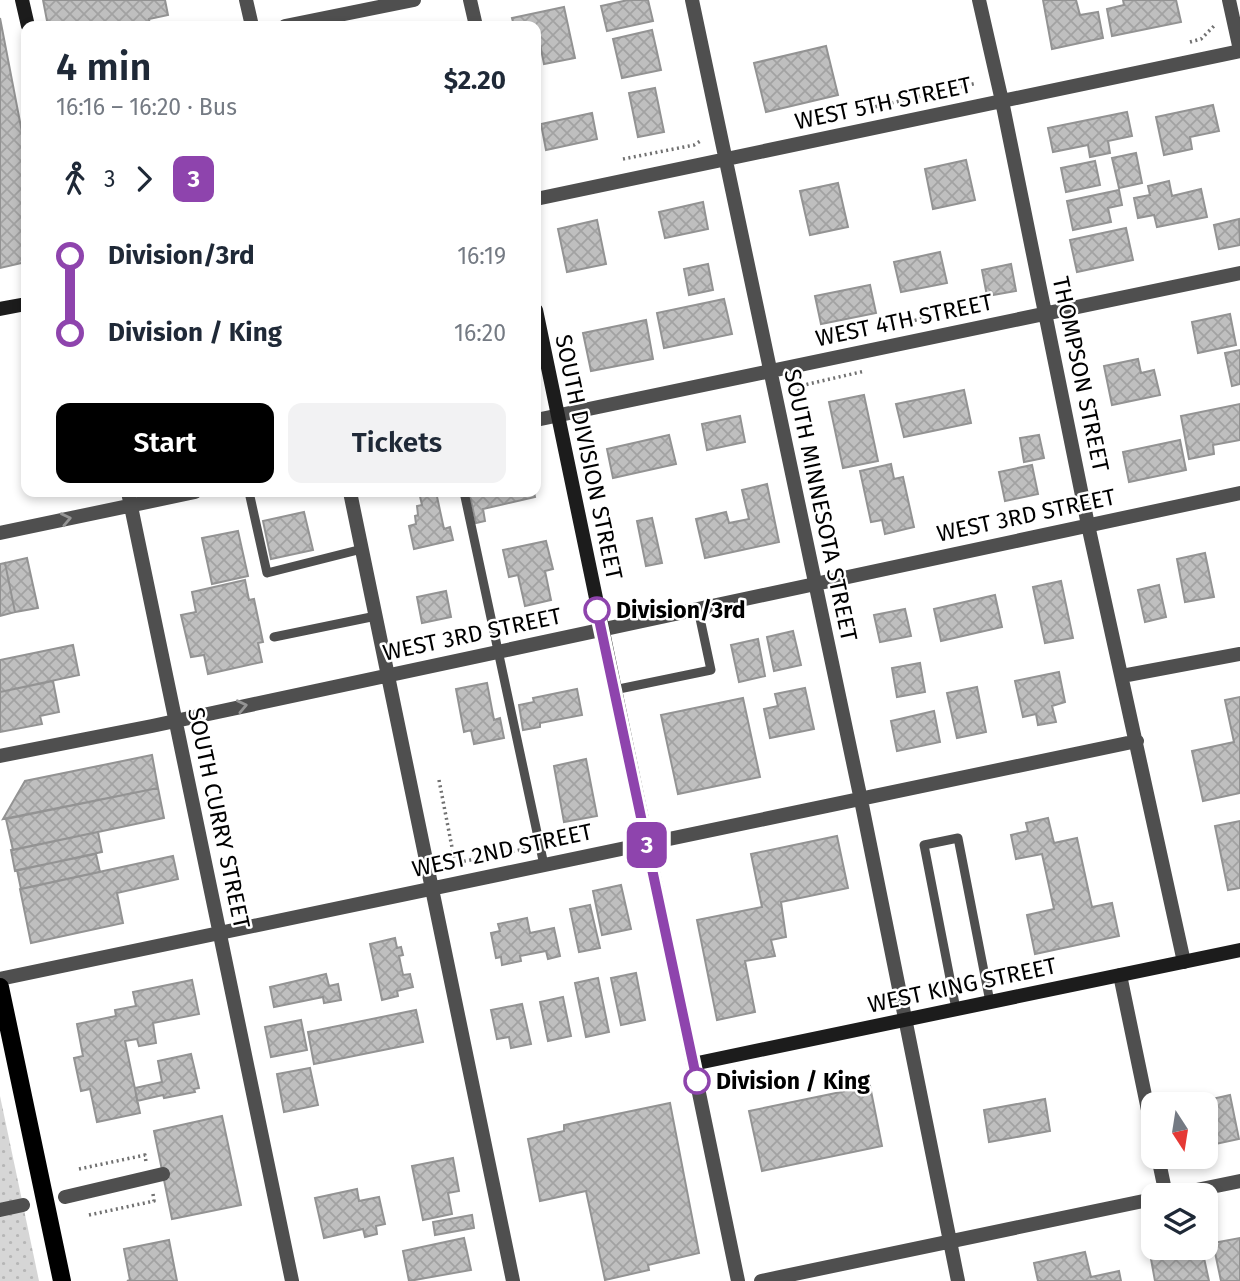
<!DOCTYPE html>
<meta charset="utf-8">
<style>
body{margin:0;font-family:"Fira Sans",sans-serif;background:#f2f2f3;color:#1f2937;height:100vh;display:flex;flex-direction:column;font-size:26px;white-space:nowrap}
*{box-sizing:border-box;margin:0}
p{font-size:23px;color:#747a83}
.icon{flex:none;width:38px;height:38px;fill:none;stroke:currentColor;stroke-width:2;stroke-linecap:round;stroke-linejoin:round}
.map{position:relative;flex:1;overflow:hidden}
.details{position:absolute;left:21px;top:21px;width:520px;height:476px;display:flex;flex-direction:column;background:#fff;border-radius:14px;box-shadow:0 4px 10px #0003}
.details>*{flex:none}
.badge{padding:0 14px;border-radius:10px;font-size:24px;line-height:46px}
.needle{width:46px;rotate:168deg}
.fabs{position:absolute;left:1141px;top:1092px;display:grid;gap:14px}
.fabs a{display:grid;place-items:center;width:77px;height:77px;border-radius:14px;background:#fff;box-shadow:0 4px 10px #0003;font-size:35px}
.map>.badge{position:absolute;translate:-50% -50%;box-shadow:0 0 0 4px #fff}
.legs{display:flex;align-items:center;gap:10px;height:77px;padding:0 35px;font-size:23px}
.legs p{margin-inline-start:auto}
.summary{display:flex;align-items:center;justify-content:space-between;height:119px;padding:0 35px}
h1{font-size:38px;font-weight:600;line-height:52px}
.action{display:flex;gap:14px;margin-top:auto;padding:14px 35px}
.action a{flex:1;height:80px;border-radius:14px;background:#000;color:#fff;font-size:28px;font-weight:600;line-height:80px;text-align:center}
.action a+a{background:#f2f2f3;color:#1f2937}
ul{padding:0 35px;list-style:none}
li{display:flex;align-items:center;gap:24px;height:77px;font-size:26px}
li i{display:grid;place-items:center;width:10px;height:100%;margin:0 9px;background:currentColor}
li i::after{content:'';width:18px;height:18px;margin:-9px;border:5px solid;border-radius:50%;background:#fff}
li p{margin-inline-start:auto}
li:first-child i{background:linear-gradient(#0000 50%,currentColor 0)}
li:last-child i{background:linear-gradient(currentColor 50%,#0000 0)}
.map>svg:first-child{display:block}
</style>
<div class="map">
<svg width="1240" height="1281" viewBox="0 0 1240 1281">
<defs>
<pattern id="park-dots" width="8" height="8" patternUnits="userSpaceOnUse" patternTransform="scale(1.75)"><rect width="8" height="8" fill="#d6d6d6"/><path d="M2 2h.1M6 6h.1" fill="none" stroke="#b6b6b6" stroke-width="1.8" stroke-linecap="round"/></pattern>
<pattern id="building-cross-hatch" width="8" height="8" patternUnits="userSpaceOnUse" patternTransform="scale(1.75)"><rect width="8" height="8" fill="#bfbfbf"/><path d="M0 0l8 8M0 8l8-8" fill="none" stroke="#a2a2a2"/></pattern>
</defs>
<rect width="100%" height="100%" fill="#fff"/>
<path fill="url(#park-dots)" d="M0 1096 39 1281H0Z"/>
<path fill="url(#building-cross-hatch)" stroke="#939393" stroke-width="2" d="M43 0H165L168 15 149 19 150 26H48Z
M628 0H648L653 21 607 31 601 6Z
M1043 0H1076L1080 15 1098 12 1103 38 1052 49Z
M1123 0H1176L1181 22 1112 36 1107 9 1124 5Z
M564 7 575 58 544 64 539 39 536 40V26H514L512 18Z
M0 18 26 153V262L0 268Z
M652 30 661 70 622 78 613 39Z
M826 46 838 95 766 112 754 63Z
M655 88 664 132 638 137 629 93Z
M1213 105 1219 131 1190 137 1192 149 1164 155 1156 117Z
M1127 112 1132 136 1108 141 1110 153 1090 157 1088 145 1053 152 1048 128Z
M592 113 597 139 546 150 541 124Z
M1136 153 1142 183 1119 188 1112 158Z
M966 160 975 200 933 209 925 169Z
M1095 161 1100 185 1066 192 1061 168Z
M1169 181 1172 196 1201 189 1207 217 1157 227 1154 215 1138 218 1134 198 1150 195 1148 186Z
M838 183 848 227 810 235 800 191Z
M1119 190 1122 205 1108 208 1111 222 1073 230 1067 201Z
M703 202 708 229 665 238 659 212Z
M1239 219 1240 245 1219 249 1214 225Z
M597 220 606 264 567 272 558 229Z
M1126 228 1133 260 1077 272 1070 240Z
M940 252 947 283 901 292 894 262Z
M708 264 713 290 689 295 684 269Z
M1011 264 1016 291 987 296 982 270Z
M870 285 876 313 821 324 815 296Z
M724 299 732 334 664 348 657 313Z
M1230 314 1236 345 1198 353 1192 322Z
M646 320 653 359 591 371 583 333Z
M1240 350V384L1232 386 1225 353Z
M1138 359 1141 373 1154 370 1160 395 1112 405 1104 366Z
M964 390 971 423 904 437 896 404Z
M864 395 878 461 843 468 829 402Z
M1240 404V440L1213 445 1214 454 1189 459 1181 416Z
M740 416 745 442 707 450 702 424Z
M669 435 676 464 613 478 607 449Z
M1039 435 1044 458 1024 462 1020 438Z
M1180 440 1186 470 1129 482 1123 452Z
M891 464 894 479 903 477 914 527 885 534 882 520 871 522 860 471Z
M1032 465 1038 494 1005 501 999 472Z
M767 484 779 542 705 558 696 519 726 512 729 523 749 519 742 490Z
M419 492H436L444 529 450 527 453 540 414 549 409 526 416 524 415 516 418 515 417 506 422 505Z
M469 492H534L535 497 483 509 485 521 476 523Z
M304 512 313 550 271 559 263 521Z
M652 518 662 563 646 566 637 521Z
M238 531 248 576 212 584 202 538Z
M546 541 553 569 545 571 551 600 525 606 518 575 509 577 503 550Z
M1205 553 1214 597 1185 602 1177 559Z
M27 558 38 608 15 612 5 563Z
M5 563 15 612 0 616V564Z
M245 580 249 600 254 599 263 642 258 643 262 662 208 674 204 655 191 657 181 615 196 612 192 592Z
M1061 581 1073 638 1045 643 1033 587Z
M1159 585 1166 617 1145 622 1138 590Z
M446 591 451 617 422 623 417 597Z
M995 595 1002 627 941 641 934 609Z
M905 609 911 636 880 642 874 615Z
M793 631 801 665 774 671 767 637Z
M758 639 765 676 739 682 731 645Z
M73 645 79 675 0 692V660Z
M920 663 925 692 897 697 892 668Z
M1059 672 1065 702 1052 706 1056 722 1038 725 1036 714 1023 717 1015 681Z
M53 681 59 712 40 716 42 724 0 732V692Z
M487 683 494 720 500 718 504 738 474 744 471 730 464 732 456 689Z
M977 687 986 732 957 738 947 693Z
M805 688 814 729 770 738 764 709 778 706 775 694Z
M577 689 582 715 540 723V727L523 730 519 705 534 702 533 698Z
M1240 697V793L1203 801 1192 751 1234 742 1225 700Z
M743 698 760 777 678 794 661 715Z
M934 711 940 742 897 751 891 721Z
M152 755 158 788 3 819 25 781Z
M586 759 597 816 564 822 554 766Z
M158 788 164 818 13 850 6 819Z
M1048 818 1054 843 1077 838 1092 907 1112 903 1119 936 1035 954 1027 915 1054 909 1042 854 1016 859 1011 835 1028 831 1026 823Z
M1240 821V888L1228 890 1215 826Z
M98 832 102 852 15 871 11 850Z
M837 836 848 888 781 902 786 937 771 940 775 956 745 961 755 1012 717 1020 697 920 762 907 751 854Z
M96 854 100 872 21 889 17 870Z
M173 856 178 879 117 893 123 923 31 943 20 889Z
M621 885 631 929 602 935 593 891Z
M590 905 600 948 579 952 570 909Z
M527 918 530 933 554 928 560 956 548 959 546 951 520 956 521 961 502 965 501 957 496 958 491 933 500 931 498 924Z
M395 938 397 948 401 947 403 955 399 956 403 975 410 974 413 987 397 991 398 996 382 1000 370 944Z
M636 973 645 1020 621 1025 611 978Z
M326 974 329 986 338 984 341 1000 324 1003 323 997 274 1007 270 987Z
M598 978 609 1032 586 1037 575 983Z
M192 980 199 1014 153 1023 156 1043 139 1046 137 1039 125 1041 140 1113 97 1122 90 1089 81 1091 74 1058 83 1056 77 1024 116 1016 115 1010 136 1006 133 992Z
M563 997 571 1036 548 1041 540 1002Z
M522 1004 531 1044 511 1048 509 1037 497 1039 491 1010Z
M416 1010 423 1042 314 1064 308 1032Z
M301 1020 307 1050 271 1057 265 1027Z
M191 1054 199 1088 194 1089 195 1092 164 1098 163 1095 137 1101 135 1088 162 1082 158 1061Z
M310 1068 318 1105 284 1112 277 1074Z
M870 1086 882 1146 762 1171 749 1111Z
M1230 1095 1239 1139 1206 1146V1116L1215 1114 1212 1099Z
M1045 1099 1050 1131 989 1142 984 1110Z
M670 1103 699 1253 648 1265 649 1270 605 1280 586 1191 540 1201 528 1139 564 1131V1125Z
M222 1116 241 1205 172 1219 154 1131Z
M453 1158 459 1191 448 1193 452 1214 423 1220 412 1166Z
M357 1189 359 1201 379 1197 385 1224 376 1226 377 1234 365 1237 363 1229 324 1238 315 1198Z
M472 1215 474 1228 435 1235 433 1222Z
M464 1238 471 1270 409 1281 403 1251Z
M1240 1238V1281H1221L1213 1243Z
M169 1240 177 1281H127L130 1280 124 1249Z
M1202 1249 1209 1281H1155L1151 1259Z
M1085 1252 1091 1277 1119 1271 1121 1281H1038L1034 1263Z"/>
<g fill="none" stroke-linecap="round" stroke-linejoin="round">
<path stroke="#717171" stroke-width="3.5" stroke-dasharray="2 3.5" stroke-linecap="butt" d="M1190 42 1201 39 1214 26
M870 108 977 83
M623 159 694 145 702 140
M904 323 932 316
M798 391 804 385 865 371
M439 780 455 863 525 849
M79 1169 145 1155 146 1162
M89 1215 154 1201 153 1194"/>
<path stroke="#4f4f4f" stroke-width="9" d="M249 492 267 573 362 549
M464 492 544 865
M274 637 376 616
M614 690 711 670 698 609
M956 1009 924 845 958 838 990 1002"/>
<path stroke="#4f4f4f" stroke-width="14" d="M246 0 252 26
M470 0 476 26
M692 0 861 800 958 1281
M979 0 1002 101 1088 525 1184 962
M1229 0 1240 50
M285 26 414 0
M536 199 1240 51
M536 420 1240 273
M128 492 292 1281
M350 492 513 1281
M0 533 195 492
M1122 676 1240 654
M0 756 152 726 1240 493
M1120 975 1153 1134
M0 979 1137 741
M693 1064 738 1281
M1158 1157 1166 1195
M1172 1195 1240 1181
M65 1197 163 1174
M0 1210 23 1205
M761 1281 1153 1199"/>
<path stroke="#1c1c1c" stroke-width="14" d="M22 0 28 26
M0 309 26 304
M536 310 693 1064 1240 950"/>
<path stroke="#000" stroke-width="18" d="M0 987 62 1281"/>
</g>
<defs><path id="oneway-chevron" d="M-2-3.5L2.5 0L-2 3.5" fill="none" stroke-width="1.6" stroke-linecap="round" stroke-linejoin="round" transform="scale(1.75)"/></defs>
<g stroke="#959595">
<use href="#oneway-chevron" transform="translate(66 519) rotate(-12)"/>
<use href="#oneway-chevron" transform="translate(242 706) rotate(-12)"/>
</g>
<g fill="none" stroke-linecap="round" stroke-linejoin="round">
<g stroke="#fff" stroke-width="16">
<path id="line-1" d="M597 610 697 1081"/>
</g>
<use href="#line-1" stroke="#8e44ad" stroke-width="10"/>
</g>
<g fill="#fff" stroke="#8e44ad" stroke-width="3.5">
<circle cx="597" cy="610" r="12"/>
<circle cx="697" cy="1081" r="12"/>
</g>
<g text-anchor="middle" dominant-baseline="central" stroke-width="5" stroke-linejoin="round" paint-order="stroke">
<g font-size="23" fill="#000" stroke="#fff">
<text transform="translate(883 103) rotate(-12)">WEST 5TH STREET</text>
<text transform="translate(904 320) rotate(-12)">WEST 4TH STREET</text>
<text transform="translate(1081 374) rotate(78)">THOMPSON STREET</text>
<text transform="translate(589 457) rotate(78)">SOUTH DIVISION STREET</text>
<text transform="translate(821 505) rotate(78)">SOUTH MINNESOTA STREET</text>
<text transform="translate(1026 515) rotate(-12)">WEST 3RD STREET</text>
<text transform="translate(472 634) rotate(-12)">WEST 3RD STREET</text>
<text transform="translate(219 818) rotate(78)">SOUTH CURRY STREET</text>
<text transform="translate(502 850) rotate(-12)">WEST 2ND STREET</text>
<text transform="translate(962 985) rotate(-12)">WEST KING STREET</text>
</g>
<g font-size="23" font-weight="bold" fill="#000" stroke="#fff" text-anchor="start">
<text x="616" y="610">Division/3rd</text>
<text x="716" y="1081">Division / King</text>
</g>
</g>
</svg>
<div class="fabs">
<a><svg class="needle" viewBox="-14 -14 28 28"><path d="M0-13l5 13h-10z" fill="#e53935"/><path d="M0 13l5-13h-10z" fill="#747a83"/></svg></a>
<a><svg class="icon" aria-label="layers" viewBox="0 0 24 24"><path d="M12 4l9 5-9 5-9-5zM3 14l9 5 9-5"/></svg></a>
</div>
<b class="badge" style="left:647px;top:845px;background:#8e44ad;color:#fff">3</b>
<section class="details">
<div class="summary"><div><h1>4 min</h1><p>16:16 – 16:20 · Bus</p></div><b>$2.20</b></div>
<div class="legs"><svg class="icon" aria-label="walk" viewBox="0 0 24 24"><circle cx="13" cy="4" r="2"/><path d="M13 8l-2 6 4 7M11 14l-3 7M7 12l3-4h3l4 4"/></svg>3<svg class="icon" aria-label="forward" viewBox="0 0 24 24"><path d="M9 5l7 7-7 7"/></svg><b class="badge" style="background:#8e44ad;color:#fff">3</b></div>
<ul>
<li><i style="color:#8e44ad"></i><b>Division/3rd</b><p>16:19</p></li>
<li><i style="color:#8e44ad"></i><b>Division / King</b><p>16:20</p></li>
</ul>
<div class="action"><a>Start</a><a>Tickets</a></div>
</section>
</div>
